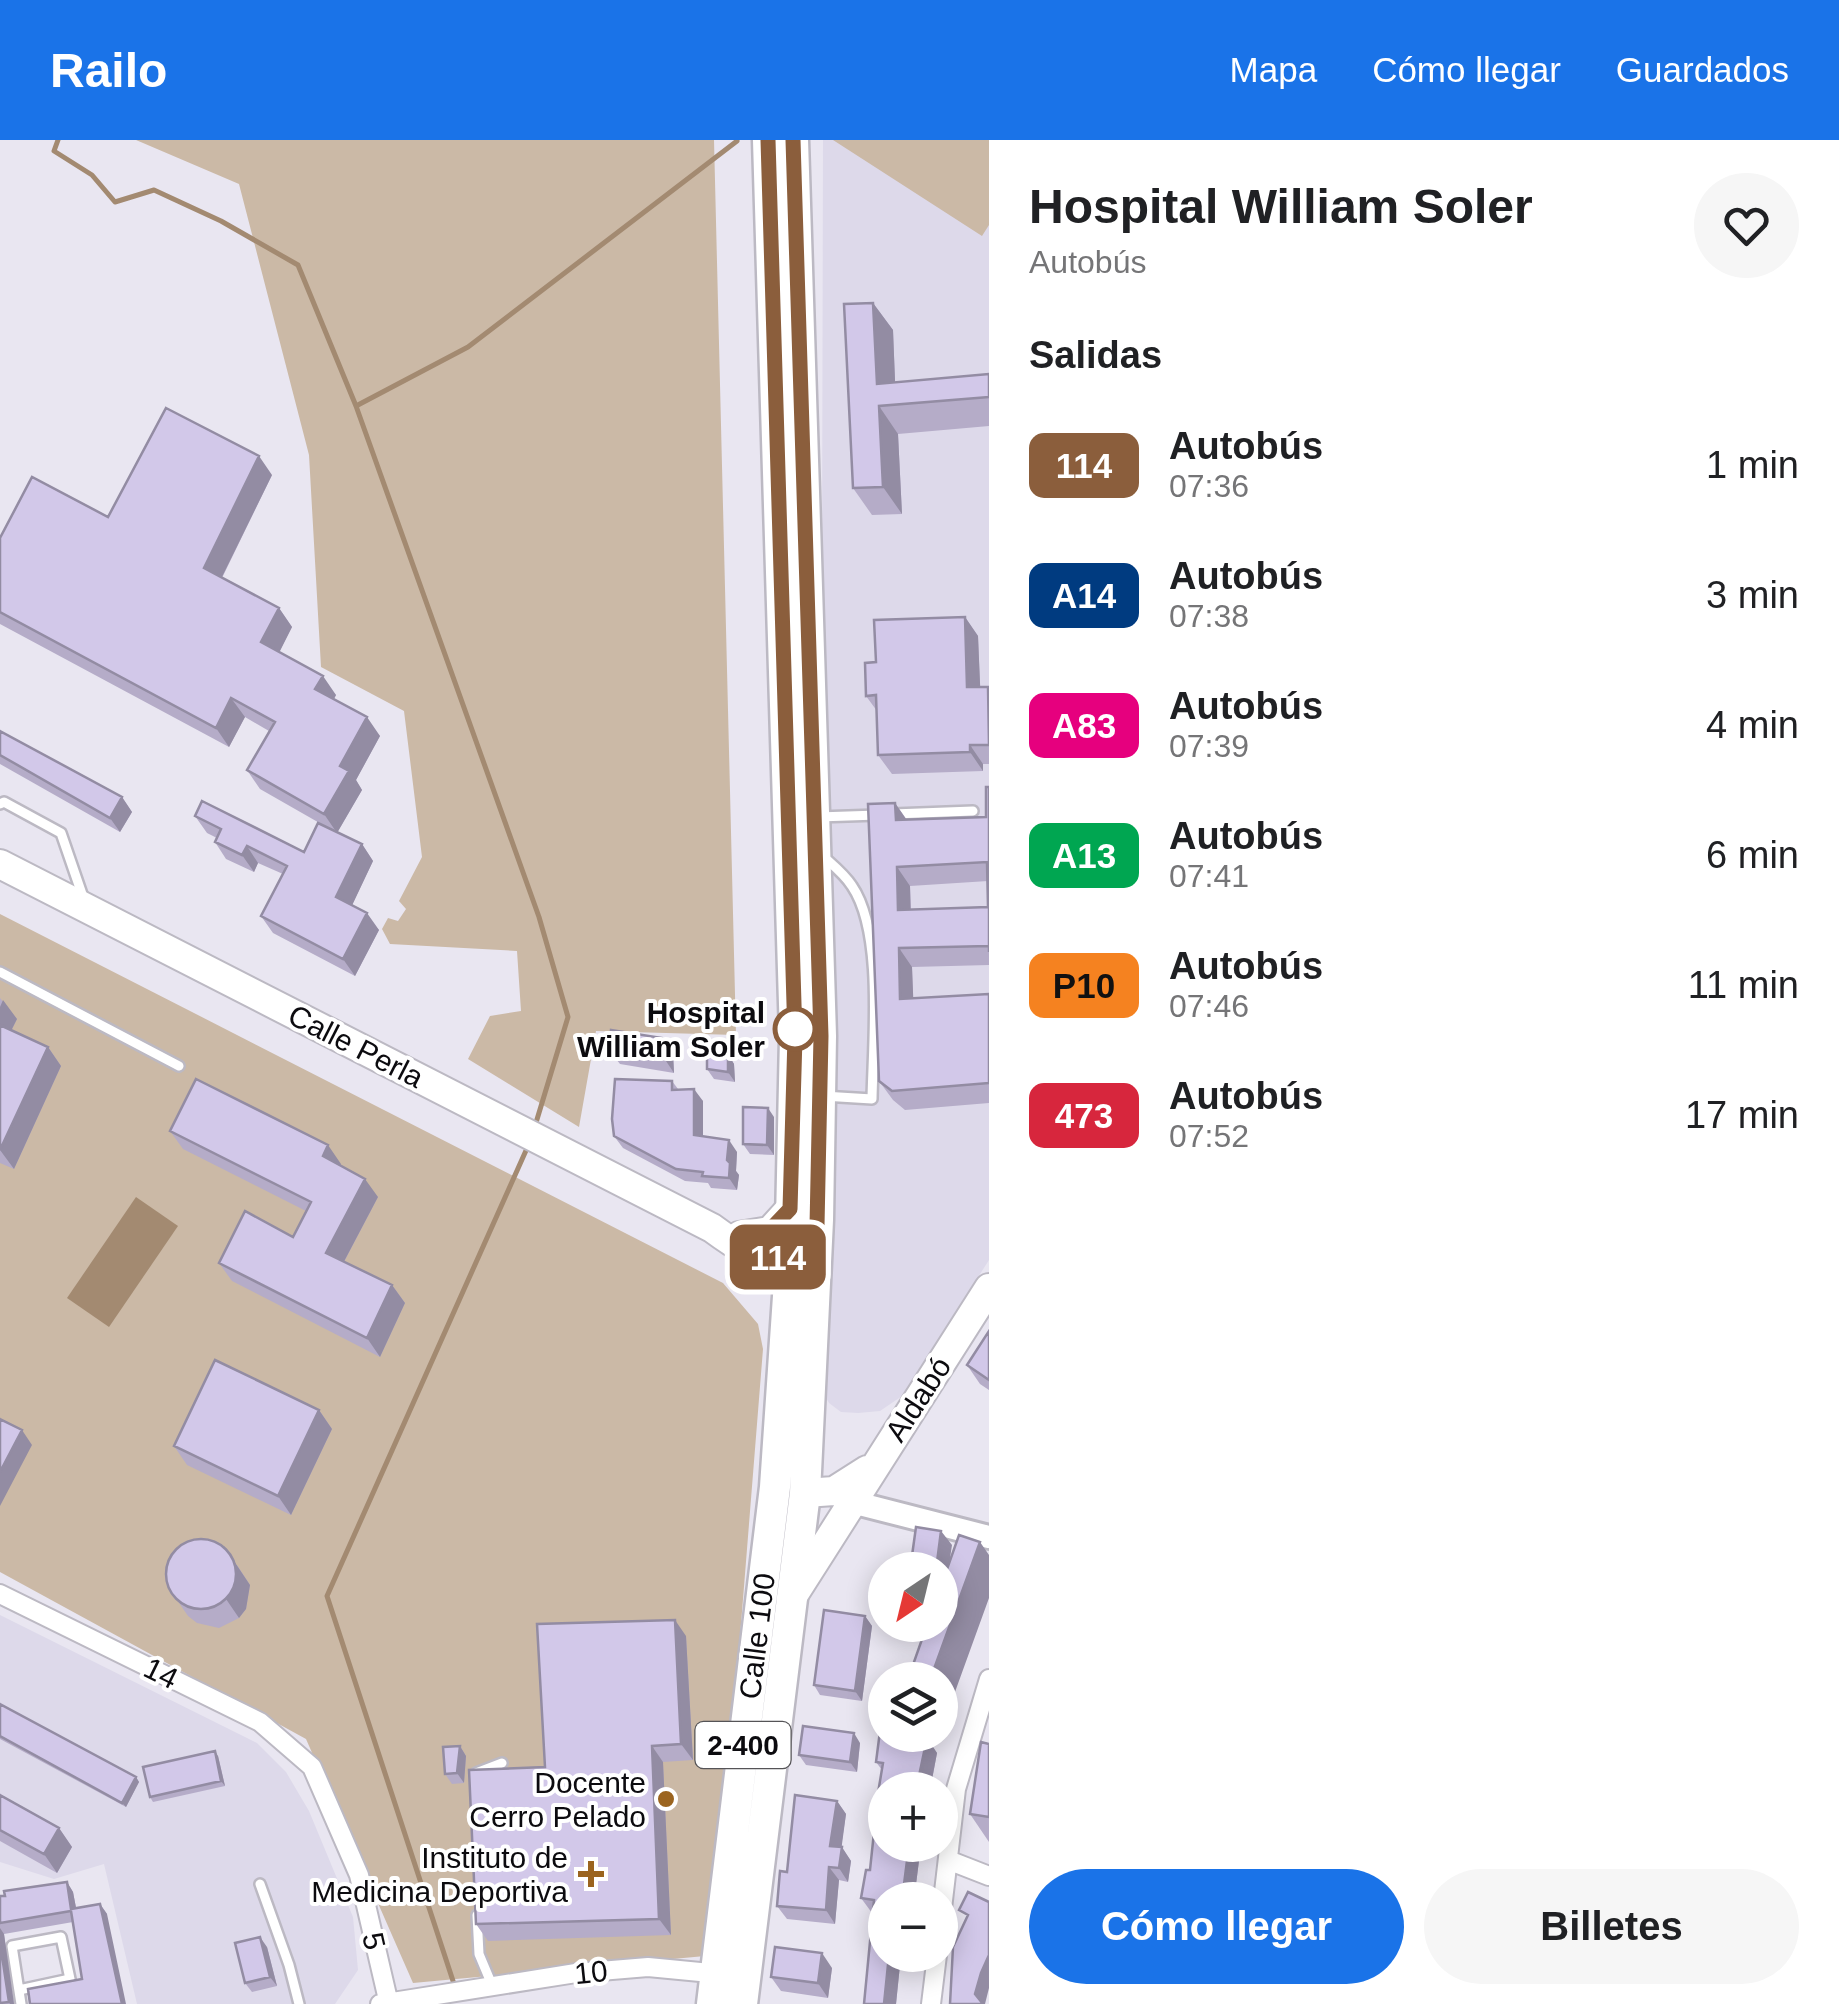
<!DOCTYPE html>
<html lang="es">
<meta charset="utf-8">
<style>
body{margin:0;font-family:Helvetica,sans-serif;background:#f6f6f6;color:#202124;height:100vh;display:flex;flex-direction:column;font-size:38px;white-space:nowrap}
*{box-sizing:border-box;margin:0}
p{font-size:32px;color:#757577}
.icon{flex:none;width:55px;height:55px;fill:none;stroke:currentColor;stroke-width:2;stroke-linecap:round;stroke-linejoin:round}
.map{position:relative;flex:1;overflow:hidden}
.drawer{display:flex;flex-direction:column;background:#fff;width:850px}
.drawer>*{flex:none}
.badge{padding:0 20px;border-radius:15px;font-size:35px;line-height:65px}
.needle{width:65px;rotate:215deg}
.fabs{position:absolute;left:868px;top:1412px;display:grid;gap:20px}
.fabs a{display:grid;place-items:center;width:90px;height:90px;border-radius:50%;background:#fff;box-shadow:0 5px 25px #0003;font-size:50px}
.map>.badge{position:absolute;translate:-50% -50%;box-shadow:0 0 0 5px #fff}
h2{padding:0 40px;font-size:38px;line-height:90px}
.round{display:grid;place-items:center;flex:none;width:105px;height:105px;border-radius:52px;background:#f6f6f6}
.summary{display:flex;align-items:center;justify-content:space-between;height:170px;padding:0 40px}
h1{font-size:48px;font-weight:700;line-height:75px}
.button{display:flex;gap:20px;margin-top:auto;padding:20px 40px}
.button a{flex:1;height:115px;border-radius:60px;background:#1a73e8;color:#fff;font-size:40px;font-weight:700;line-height:115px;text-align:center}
.button a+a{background:#f6f6f6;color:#202124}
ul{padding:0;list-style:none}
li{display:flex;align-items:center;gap:30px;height:130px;padding:0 40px}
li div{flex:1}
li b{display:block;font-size:38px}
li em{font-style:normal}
li .badge{min-width:110px;font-weight:700;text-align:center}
header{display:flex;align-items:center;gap:60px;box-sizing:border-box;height:140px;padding:0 50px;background:#1a73e8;color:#fff}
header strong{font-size:48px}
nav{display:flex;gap:55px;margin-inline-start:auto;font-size:35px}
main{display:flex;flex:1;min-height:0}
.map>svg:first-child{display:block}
</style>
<header>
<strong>Railo</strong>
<nav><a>Mapa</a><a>Cómo llegar</a><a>Guardados</a></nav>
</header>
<main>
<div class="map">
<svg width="989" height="1864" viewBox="0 0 989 1864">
<rect width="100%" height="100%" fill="#e9e6f1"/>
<path fill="#ddd9ea" d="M823 0H989V1120L902 1256 880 1271 858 1273 841 1272 829 1263 819 1245 826 619 822 435Z
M0 1475 257 1603 286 1632 309 1671 353 1777 358 1830 335 1864H137L104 1724 54 1739 0 1722Z"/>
<path fill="#cbb9a6" d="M136 0H714L736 895 596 891 579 987 468 919 490 876 521 871 517 811 390 804 382 789 388 778 398 781 406 769 399 761 422 717 404 571 321 527 309 315 239 44Z
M833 0H989V85L982 96Z
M0 774 723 1143 758 1184 763 1209 729 1634 705 1816 413 1843 306 1599 0 1432Z"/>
<path fill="#a38a71" d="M136 1057 178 1086 109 1187 67 1158Z"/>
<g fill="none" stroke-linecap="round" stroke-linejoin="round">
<path stroke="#a38a71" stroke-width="5" d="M58 0 54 11 92 35 115 62 154 50 221 81 298 125 356 266 539 777 568 877 535 986
M356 266 468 207 737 1
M455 1847 327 1456 528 1006"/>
<g stroke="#bcb9c3" stroke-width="14">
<path id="service" d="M0 664 4 662 61 693 83 757
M893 674 973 671
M818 677 878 675
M0 832 179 926
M823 956 872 959C873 902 884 793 852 746 845 735 834 726 825 718
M476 1633 502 1623
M260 1744 289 1825 299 1864
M477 1775 479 1814 492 1845
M19 1850 70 1839 61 1797 12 1806 21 1864"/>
</g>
<g stroke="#bcb9c3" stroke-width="22">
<path id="minor" d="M0 1454 260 1582 312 1627 359 1735 389 1864
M948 1720 989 1736
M940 1786 956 1649 989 1539
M380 1864 576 1833 648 1827 721 1834
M931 1864 937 1815"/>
</g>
<g stroke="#bcb9c3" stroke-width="28">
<path id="tertiary" d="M852 1362 989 1397"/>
</g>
<g stroke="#bcb9c3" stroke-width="32">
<path id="secondary" d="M0 724 712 1088C735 1105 761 1122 790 1127
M739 1096 770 1091 790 1069
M805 1353 834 1351 867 1330
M791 1459 989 1148"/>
</g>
<g stroke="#bcb9c3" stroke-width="35">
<path id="trunk" d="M712 1864 775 1347 790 1127 795 897 768 0
M742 1864 805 1353 818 1080 821 896 793 0"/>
</g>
<use href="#service" stroke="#fff" stroke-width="9"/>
<use href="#minor" stroke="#fff" stroke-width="18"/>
<use href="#tertiary" stroke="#fff" stroke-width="22"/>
<use href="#secondary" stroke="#fff" stroke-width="28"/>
<use href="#trunk" stroke="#fff" stroke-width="30"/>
</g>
<path fill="#b5acc8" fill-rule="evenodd" d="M873 163 893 190 895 242 989 257V286L898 294 902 374 872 375 853 348Z
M272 335 222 438 279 468 292 487 279 512 336 555 334 559 380 596 356 640 362 650 337 693 362 704 373 721 352 765 379 790 355 836 273 793 261 776 283 734 258 723 254 732 226 719 215 702 217 698 207 693 195 676 304 712 337 693 260 649 247 630 269 591 245 577 229 607 0 484V398L108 377Z
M965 477 978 496 980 547 989 548V624H983V631L892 634 878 615 877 571 866 556 876 522Z
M0 591 122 657 132 672 120 692 0 624Z
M986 647H989V825L912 827 913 858 989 854V963L905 970 893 960 879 941 868 664 895 663 907 680 986 677ZM988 741V767L911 769 910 746Z
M0 858 17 879 11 891 48 907 61 926 14 1029 0 1023Z
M662 898 673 913 674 933 620 924 609 910Z
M728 914 734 924 735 942 714 939 707 929Z
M672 941 678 949 703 961V996L737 1012 736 1031 739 1035 737 1050 711 1048 708 1043 685 1041 623 1008 614 996Z
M774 977V1015L750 1014 743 1004Z
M170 991 341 1024 340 1026 378 1057 344 1122 392 1145 405 1163 380 1217 232 1141 219 1123 293 1097 306 1071 183 1009Z
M989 1191V1250L980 1244 967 1225Z
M319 1270 332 1289 291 1375 187 1325 174 1306Z
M237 1425 250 1445 246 1469 239 1478 219 1488 197 1483 188 1476 175 1457Z
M865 1476 872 1486 862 1561 820 1555 814 1545Z
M686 1496 693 1620 663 1622 671 1795 488 1801 476 1784 545 1627Z
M0 1564 136 1637 139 1642 126 1667 0 1599Z
M927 1598 937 1613 930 1650H885V1705H921L914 1760H885L901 1815 896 1864H864L872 1773 861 1758 870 1730 883 1659 878 1653 882 1630 876 1622Z
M860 1603 857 1632 806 1625 799 1615Z
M989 1604V1702L970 1674Z
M460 1606 466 1616 464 1643 452 1644 445 1634Z
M218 1616 225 1646 153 1662 150 1657Z
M0 1655 59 1688 72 1707 57 1733 0 1701Z
M837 1661 846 1674 841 1707 851 1721 848 1742 839 1740 835 1784 787 1779 777 1766 787 1732Z
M67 1742 73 1752 76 1768 100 1764 107 1774 82 1839 73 1782 4 1794 14 1864H0V1756Z
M267 1807 277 1846 252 1852 245 1843Z
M832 1828 828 1858 781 1851 771 1837Z"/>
<path fill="#938ca3" d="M873 163 893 190 896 265 877 244Z
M879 266 898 294 902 374 883 347Z
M259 316 272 335 217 447 204 428Z
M279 468 292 487 275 521 261 502Z
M965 477 978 496 981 566 967 547Z
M323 536 336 555 329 568 315 549Z
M231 558 245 577 229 607 216 588Z
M367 577 380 596 356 640 362 650 337 693 324 674 340 626Z
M970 605 983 624V631L970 612Z
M122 657 132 672 120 692 110 678Z
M895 663 908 682 896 680Z
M362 704 373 721 348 774 336 757Z
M247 706 258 723 254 732 242 715Z
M897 727 910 746 911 789 898 770Z
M367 773 379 790 355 836 343 819Z
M899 808 912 827 914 877 900 859Z
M3 860 17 879 6 901 0 893V867Z
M662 898 673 913 674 933 664 918Z
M48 907 61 926 14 1029 0 1010Z
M728 914 734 924 735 942 728 932Z
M694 949 703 961V1007L694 995Z
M768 968 774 977V1015L767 1005Z
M729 1000 737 1012 736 1031 739 1035 737 1050 729 1038 727 1020Z
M328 1005 341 1024 336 1035 323 1016Z
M365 1039 378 1057 339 1131 326 1113Z
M392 1145 405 1163 380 1217 367 1198Z
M319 1270 332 1289 291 1375 278 1356Z
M22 1290 32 1305 0 1366V1332Z
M941 1391 952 1405 944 1458 940 1451V1430H936Z
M980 1402 989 1415V1458L947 1574 940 1564V1540H930Z
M224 1406 250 1445 246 1469 239 1478 226 1459Z
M865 1476 872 1486 862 1561 855 1551Z
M675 1480 686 1496 693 1620 681 1604Z
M854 1593 860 1603 857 1632 850 1622Z
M927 1598 937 1613 930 1650H916Z
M460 1606 466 1616 464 1643 457 1633Z
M652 1606 663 1622 671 1795 659 1779Z
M215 1611 218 1616 225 1646 221 1641Z
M136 1637 139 1642 126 1667 122 1663Z
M837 1661 846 1674 840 1719 830 1706Z
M59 1688 72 1707 57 1733 44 1714Z
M909 1705H921L914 1760H902Z
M842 1707 851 1721 848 1742 839 1728Z
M829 1727 839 1740 835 1784 826 1770Z
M67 1742 73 1752 78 1778 71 1769Z
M100 1764 107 1774 126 1864H122Z
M0 1788 4 1794 14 1864H10L9 1862 0 1803Z
M260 1797 267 1807 277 1846 270 1837Z
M822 1813 832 1828 828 1858 818 1843Z
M889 1815H901L896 1864H884Z
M989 1815V1848L985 1864H982L975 1854 981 1833Z"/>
<path fill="#d2c8e9" stroke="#938ca3" stroke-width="2.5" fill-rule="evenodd" d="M873 163 877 244 989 234V257L879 266 883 347 853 348 844 164Z
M166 268 259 316 204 428 279 468 261 502 323 536 315 549 367 577 340 626 349 631 324 674 247 630 275 582 231 558 216 588 0 472V398L32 337 108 377Z
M965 477 967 547H988L989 605H970V612L878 615 876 555 866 556 865 523 876 522 874 480Z
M0 591 122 657 110 678 0 615Z
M986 647H989V812V806L899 808 900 859 989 854V943L892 951 879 941 868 664 895 663 896 680 986 677ZM987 722 988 767 898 770 897 727Z
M202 661 304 712 318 683 362 704 336 757 367 773 343 819 261 776 287 726 247 706 242 715 215 702 221 689 195 676Z
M0 885 48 907 0 1010Z
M611 890 662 898 664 918 609 910Z
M707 914H728V932L707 929Z
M196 939 328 1005 323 1016 365 1039 326 1113 392 1145 367 1198 219 1123 245 1071 293 1097 311 1062 170 991Z
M615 939 672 941V950L694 949V995L729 1000 727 1020 730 1023 729 1038 702 1036 703 1032 676 1029 614 996 612 979Z
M743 967 768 968 767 1005 743 1004Z
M989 1191V1240L967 1225Z
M215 1220 319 1270 278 1356 174 1306Z
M0 1279 22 1290 0 1332Z
M916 1387 941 1391 936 1430H910Z
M959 1395 980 1402 930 1540H910L908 1539 927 1485H940V1449Z
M166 1434a35 35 0 1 1 70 0a35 35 0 1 1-70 0Z
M824 1470 865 1476 855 1551 814 1545Z
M675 1480 681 1604 652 1606 659 1779 476 1784 469 1630 545 1627 537 1484Z
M0 1564 136 1637 122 1663 0 1596Z
M803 1586 854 1593 850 1622 799 1615Z
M880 1591 885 1592V1595H906L927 1598 916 1650H885V1705H909L902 1760H885V1815H889L884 1864H864L874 1760 861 1758 866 1730H870L874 1692 878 1693 883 1654 878 1653 883 1623 876 1622Z
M981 1602 989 1604V1677L970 1674Z
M460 1606 457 1633 445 1634 443 1607Z
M215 1611 221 1641 150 1657 143 1627Z
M0 1655 59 1688 44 1714 0 1690Z
M795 1655 837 1661 830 1706 842 1707 839 1728 829 1727 826 1770 777 1766 780 1731 787 1732Z
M67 1742 71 1769 100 1764 122 1864H30L28 1849 82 1839 71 1771 0 1783V1756H5L4 1751Z
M968 1752 989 1762V1815L981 1833 975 1854 983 1864H950L953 1807 968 1775 959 1770Z
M260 1797 270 1837 245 1843 235 1803Z
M0 1803 9 1862 0 1863Z
M775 1807 822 1813 818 1843 771 1837Z"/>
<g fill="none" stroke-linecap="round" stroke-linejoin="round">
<g stroke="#fff" stroke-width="22">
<path id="line" d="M768 0 795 897 790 1069 770 1090 738 1096C765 1109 787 1126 816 1133L821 896 793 0"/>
</g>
<use href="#line" stroke="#8b5e3c" stroke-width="15"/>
</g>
<circle fill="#fff" stroke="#8b5e3c" stroke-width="5" cx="795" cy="889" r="20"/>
<g fill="#9b641f" stroke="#fff" stroke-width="4">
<circle cx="666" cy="1659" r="10"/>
<path d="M586 1719h10v10h10v10h-10v10h-10v-10h-10v-10h10z"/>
</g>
<g text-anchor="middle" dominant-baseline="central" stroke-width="8" stroke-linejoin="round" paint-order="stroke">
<rect fill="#fff" stroke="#555457" stroke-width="2.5" x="695.5" y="1582" width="95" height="46" rx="8"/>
<g font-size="28" font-weight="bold" fill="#0c0b0f">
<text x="743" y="1605">2-400</text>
</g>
<g font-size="30" font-weight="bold" fill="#0c0b0f" stroke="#fff" text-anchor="end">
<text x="765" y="872">Hospital<tspan x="765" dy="34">William Soler</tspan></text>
</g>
<g font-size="30" fill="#0c0b0f" stroke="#fff">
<text transform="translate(356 906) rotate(27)">Calle Perla</text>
<text transform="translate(918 1259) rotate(-57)">Aldabó</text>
<text transform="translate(757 1496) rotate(-83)">Calle 100</text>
<text transform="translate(161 1533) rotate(26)">14</text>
<text transform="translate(374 1801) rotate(77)">5</text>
<text transform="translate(591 1832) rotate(-6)">10</text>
</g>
<g font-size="30" fill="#0c0b0f" stroke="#fff" text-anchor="end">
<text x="646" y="1642">Docente<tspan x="646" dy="34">Cerro Pelado</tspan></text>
<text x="568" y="1717">Instituto de<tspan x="568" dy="34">Medicina Deportiva</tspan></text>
</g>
</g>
</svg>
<div class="fabs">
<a><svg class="needle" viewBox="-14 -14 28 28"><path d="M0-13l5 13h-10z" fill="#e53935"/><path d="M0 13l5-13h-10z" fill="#757577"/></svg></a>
<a><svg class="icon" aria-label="layers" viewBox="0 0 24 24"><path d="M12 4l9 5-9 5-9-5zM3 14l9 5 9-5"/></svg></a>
<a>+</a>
<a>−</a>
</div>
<b class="badge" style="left:778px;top:1117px;background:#8b5e3c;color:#fff">114</b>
</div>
<section class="drawer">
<div class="summary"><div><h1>Hospital William Soler</h1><p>Autobús</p></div><a class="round"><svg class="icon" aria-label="heart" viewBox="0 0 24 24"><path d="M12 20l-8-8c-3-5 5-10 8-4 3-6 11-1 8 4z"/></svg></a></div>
<h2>Salidas</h2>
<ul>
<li><span class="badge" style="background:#8b5e3c;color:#fff">114</span><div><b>Autobús</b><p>07:36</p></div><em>1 min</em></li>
<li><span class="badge" style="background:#003b80;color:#fff">A14</span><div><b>Autobús</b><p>07:38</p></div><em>3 min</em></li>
<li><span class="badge" style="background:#e6007e;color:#fff">A83</span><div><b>Autobús</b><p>07:39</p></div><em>4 min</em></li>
<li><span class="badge" style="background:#00a651;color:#fff">A13</span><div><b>Autobús</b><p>07:41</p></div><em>6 min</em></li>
<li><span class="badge" style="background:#f58220;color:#111">P10</span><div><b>Autobús</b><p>07:46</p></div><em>11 min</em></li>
<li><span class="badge" style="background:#d7263d;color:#fff">473</span><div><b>Autobús</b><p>07:52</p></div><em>17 min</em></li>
</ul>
<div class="button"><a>Cómo llegar</a><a>Billetes</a></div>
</section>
</main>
